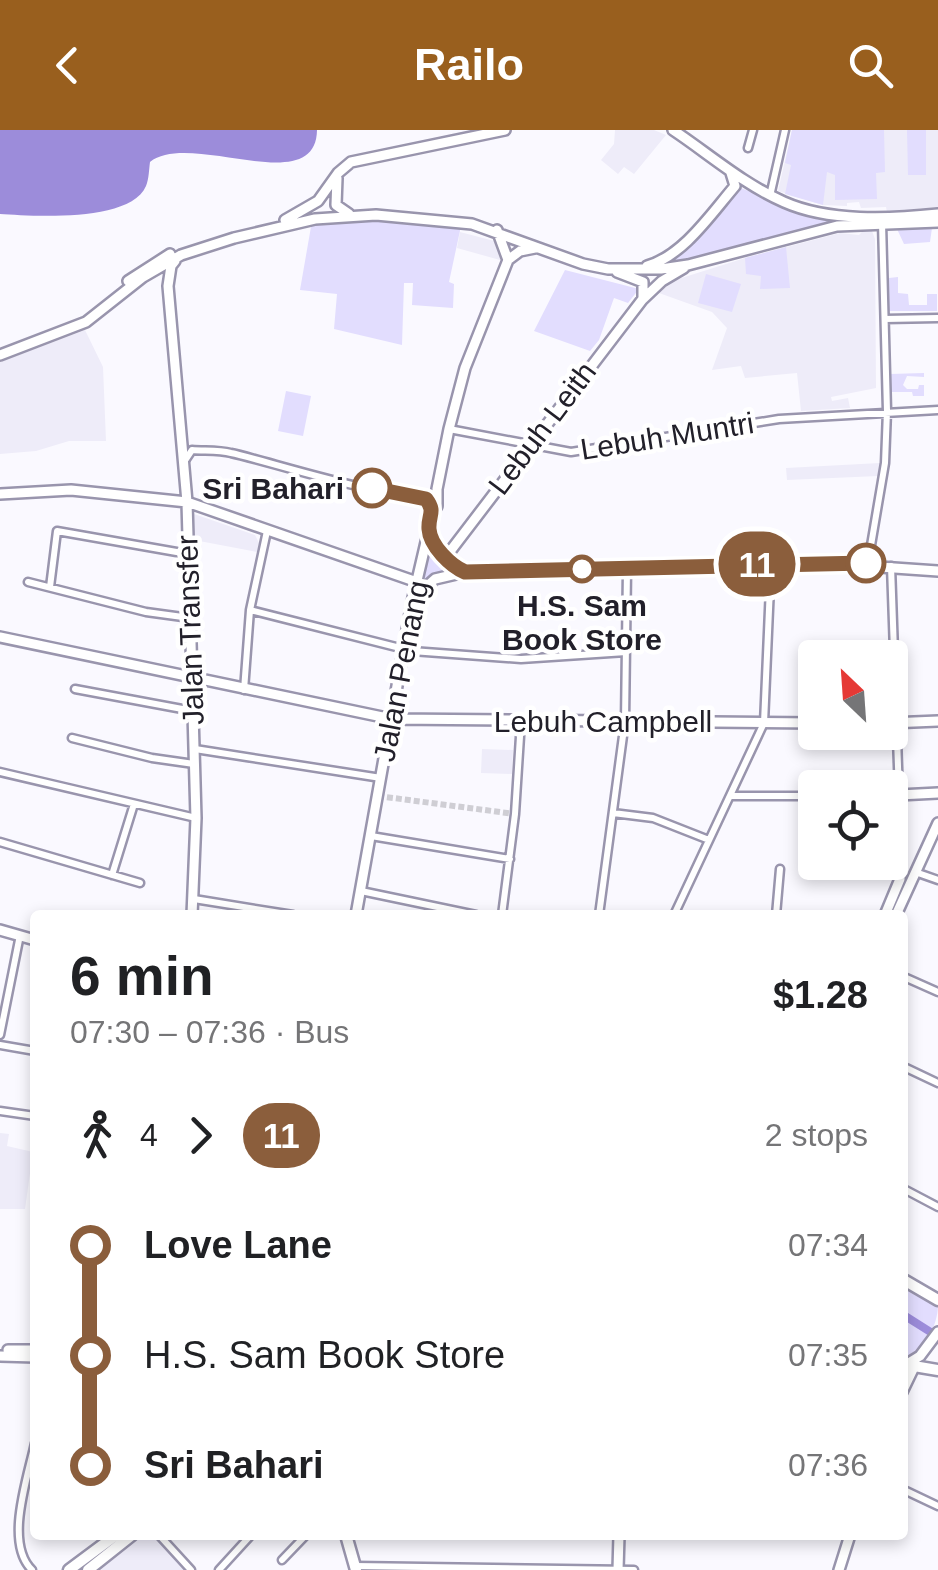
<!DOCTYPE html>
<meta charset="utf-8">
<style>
body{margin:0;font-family:Arial,sans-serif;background:#f6f6f6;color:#202124;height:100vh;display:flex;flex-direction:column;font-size:38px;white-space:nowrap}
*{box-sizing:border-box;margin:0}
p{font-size:32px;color:#757577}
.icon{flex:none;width:55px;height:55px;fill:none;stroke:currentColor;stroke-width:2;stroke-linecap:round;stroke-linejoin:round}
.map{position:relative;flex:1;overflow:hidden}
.drawer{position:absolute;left:30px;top:780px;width:878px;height:630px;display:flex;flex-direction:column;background:#fff;border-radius:10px;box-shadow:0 5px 15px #0003}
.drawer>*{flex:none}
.badge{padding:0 20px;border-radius:32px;font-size:35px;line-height:65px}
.needle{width:65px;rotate:335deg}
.tools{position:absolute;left:798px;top:510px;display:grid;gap:20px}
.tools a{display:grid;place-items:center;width:110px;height:110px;border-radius:10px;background:#fff;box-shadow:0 5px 15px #0003;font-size:50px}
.map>.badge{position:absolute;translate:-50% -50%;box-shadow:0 0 0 5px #fff}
.legs{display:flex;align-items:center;gap:15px;height:110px;padding:0 40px;font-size:32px}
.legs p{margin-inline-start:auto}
.summary{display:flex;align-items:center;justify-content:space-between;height:170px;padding:0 40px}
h1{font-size:55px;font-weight:800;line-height:75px}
ul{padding:0 40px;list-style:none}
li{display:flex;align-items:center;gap:35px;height:110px;font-size:38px}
li i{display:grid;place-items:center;width:15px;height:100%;margin:0 12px;background:currentColor}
li i::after{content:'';width:25px;height:25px;margin:-12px;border:8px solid;border-radius:50%;background:#fff}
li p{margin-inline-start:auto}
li:first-child i{background:linear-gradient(#0000 50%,currentColor 0)}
li:last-child i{background:linear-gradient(currentColor 50%,#0000 0)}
header{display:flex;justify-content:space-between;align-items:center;height:130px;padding:0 40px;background:#995f1e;color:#fff;font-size:45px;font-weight:800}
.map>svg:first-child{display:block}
</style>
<header><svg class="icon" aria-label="back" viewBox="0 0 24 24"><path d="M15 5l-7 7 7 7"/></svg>Railo<svg class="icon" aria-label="search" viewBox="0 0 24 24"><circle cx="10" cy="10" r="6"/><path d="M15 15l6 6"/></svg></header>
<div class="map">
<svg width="938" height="1440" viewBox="0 0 938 1440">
<rect width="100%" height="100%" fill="#faf9ff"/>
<path fill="#eeecf9" d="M615 0H654L666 5 634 44 624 37 618 44 601 30 614 14Z
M792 0H938V77L887 82 886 77 861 78 859 72 847 73V76L823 75 778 61Z
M863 101H872L875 109 876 258 831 267 832 271 848 268 850 278 801 281 797 243 745 248 741 236 712 240 727 198 712 182 659 163 672 151 745 128 840 103 859 105Z
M460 102 498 112 502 119 500 130 457 118Z
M85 200 103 237 106 311H69L36 321 0 324V232Z
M880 333 878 346 787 350 786 338Z
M194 384 255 405 259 413 257 422 194 410Z
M482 619 513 620 512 644 481 643Z
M0 1003 9 1004 7 1016 33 1022 25 1079H0Z
M140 1405H153L185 1440H98Z"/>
<path fill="#e2ddfe" d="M792 0H884L885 42 876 43 877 69 835 70V45L827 42 823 75 785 64 791 35 785 33Z
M907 0H926V45H908Z
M741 58 769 69 863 90 813 98 659 137 728 65 739 62Z
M329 89H405L461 96 449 152 454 154 453 178 412 175 413 153H404L402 215 334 199 337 164 300 160 312 91Z
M932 98 930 112 904 114 897 99Z
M786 117 790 158 760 159 761 146 746 144 745 128Z
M565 140 639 159 628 173 614 168 599 210 590 221 534 201Z
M706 144 741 154 732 182 698 173Z
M898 147V163L908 164 909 175H927V164H937V181H889V148Z
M924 243V247L907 246 903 255 907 259H918L919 255H924V266H913L912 262H890V244Z
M286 261 311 266 303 306 278 301Z
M433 413 450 440 421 453 430 414Z
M902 1153 938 1175C938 1196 923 1224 903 1228Z"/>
<path fill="#9c8cda" d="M0 0H317C316 70 190 0 150 32 149 39 149 49 146 56 130 93 32 86 0 84Z"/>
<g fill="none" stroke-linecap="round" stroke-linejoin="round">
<path stroke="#9c8cda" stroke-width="8" d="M902 1184 937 1206"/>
<path stroke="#cfced4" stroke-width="6" stroke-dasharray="6 3" stroke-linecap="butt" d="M378 666 515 684"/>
<g stroke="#9995ad" stroke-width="11">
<path id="street" d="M748 18 753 0
M770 66 785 0
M885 189 938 188
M449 299 571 322 779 289 938 280
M186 329 192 320C205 321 219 320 231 323 266 330 413 379 436 362
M868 433 885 333 887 281 882 93
M28 452 146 482 190 488
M50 457 57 401 188 424
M250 480 412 521 521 529 626 522
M75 559 193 581
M244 560 250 480 267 401
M72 608 152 628 194 634
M195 619 381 648
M0 642 196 688
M890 665H899L891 436
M731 666H815
M613 683 653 688 709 710
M371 706 510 729
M0 712 140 753
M918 743 938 750
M112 745 134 674
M361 761 476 785
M194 769 293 785
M502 785 515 684 521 591
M599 785 625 591 627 439
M674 785 764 593 771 434
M776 785 780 739
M902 846 938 862
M0 905 20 805
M0 915 35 921
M902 936 938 953
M0 981 35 986
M902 1058 938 1077
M902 1359 938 1376
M159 1405 191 1440
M282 1430 306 1405
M355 1436 634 1440
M32 1440C4 1413 28 1347 35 1313
M219 1440 251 1405"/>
</g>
<g stroke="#9995ad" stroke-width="14">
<path id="secondary" d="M673 0C709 24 743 54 784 72 829 92 890 89 938 84
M337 48 336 75 349 84
M285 90 318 71 338 43 351 32 505 0
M497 100 508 130
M175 131 171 136 168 156 187 372 196 688 192 785
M647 136C683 126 711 84 735 56L731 43
M617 142 643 152V168
M128 151 170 124
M0 225 86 192 143 147 181 125 234 108 315 89 376 85 472 94 583 134 608 139H661L688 135 837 96 938 92
M0 364 71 360 187 372 417 452
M430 402 445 428 465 442
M445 428 642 170 662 151 684 138
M417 465 435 449 465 442 822 433 938 441
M0 507 392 589 815 593
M890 593 938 591
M356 785 412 472 433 382 437 376V359L449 299 465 238 508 130 520 121 535 118
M885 785 900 749 899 665 938 663
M896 785 938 693
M0 800 35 810
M8 1220H35
M0 1226 35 1227
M907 1234 920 1226 938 1202
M902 1262 915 1235
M618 1440 619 1405
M839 1440 850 1405"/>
</g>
<g stroke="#9995ad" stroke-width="15">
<path id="primary" d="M902 1149 938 1170
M902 1234 938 1240
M346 1405 356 1440
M69 1440 116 1405
M88 1440 132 1405"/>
</g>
<use href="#street" stroke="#fff" stroke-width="6"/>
<use href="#secondary" stroke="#fff" stroke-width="9"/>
<use href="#primary" stroke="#fff" stroke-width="10"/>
</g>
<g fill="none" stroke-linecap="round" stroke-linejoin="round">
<g stroke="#fff" stroke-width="22">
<path id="line-1" d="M372 358 426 369C436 382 428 385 429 399 430 416 451 436 465 442L866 433"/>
</g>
<use href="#line-1" stroke="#8b5e3c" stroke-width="15"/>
</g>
<g fill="#fff" stroke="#8b5e3c" stroke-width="5">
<circle cx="372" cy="358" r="18"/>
<circle cx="866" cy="433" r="18"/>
<circle cx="582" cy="439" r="12"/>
</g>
<g text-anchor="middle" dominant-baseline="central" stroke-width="9" stroke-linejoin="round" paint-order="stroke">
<g font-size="30" fill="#22202a" stroke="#fff">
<text transform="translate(542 298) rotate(-53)">Lebuh Leith</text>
<text transform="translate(667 306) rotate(-9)">Lebuh Muntri</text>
<text transform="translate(190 500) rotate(-92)">Jalan Transfer</text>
<text transform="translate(401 541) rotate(-79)">Jalan Penang</text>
<text x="603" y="591">Lebuh Campbell</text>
</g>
<g font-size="30" font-weight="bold" fill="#22202a" stroke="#fff" text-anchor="end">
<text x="344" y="358">Sri Bahari</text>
<text x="582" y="475" text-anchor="middle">H.S. Sam<tspan x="582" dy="34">Book Store</tspan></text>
</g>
</g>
</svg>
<div class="tools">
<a><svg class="needle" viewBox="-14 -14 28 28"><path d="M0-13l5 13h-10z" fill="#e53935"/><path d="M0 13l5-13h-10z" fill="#757577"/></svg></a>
<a><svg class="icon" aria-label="locate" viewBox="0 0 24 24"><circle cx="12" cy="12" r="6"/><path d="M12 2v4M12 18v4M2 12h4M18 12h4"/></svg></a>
</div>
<b class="badge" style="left:757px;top:434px;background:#8b5e3c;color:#fff">11</b>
<section class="drawer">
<div class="summary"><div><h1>6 min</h1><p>07:30 – 07:36 · Bus</p></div><b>$1.28</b></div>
<div class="legs"><svg class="icon" aria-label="walk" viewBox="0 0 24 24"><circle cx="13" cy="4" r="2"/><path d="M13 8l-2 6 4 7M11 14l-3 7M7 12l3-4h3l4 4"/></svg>4<svg class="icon" aria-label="forward" viewBox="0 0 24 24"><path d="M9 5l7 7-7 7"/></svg><b class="badge" style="background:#8b5e3c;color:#fff">11</b><p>2 stops</p></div>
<ul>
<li><i style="color:#8b5e3c"></i><b>Love Lane</b><p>07:34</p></li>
<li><i style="color:#8b5e3c"></i><span>H.S. Sam Book Store</span><p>07:35</p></li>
<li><i style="color:#8b5e3c"></i><b>Sri Bahari</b><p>07:36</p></li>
</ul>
</section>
</div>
